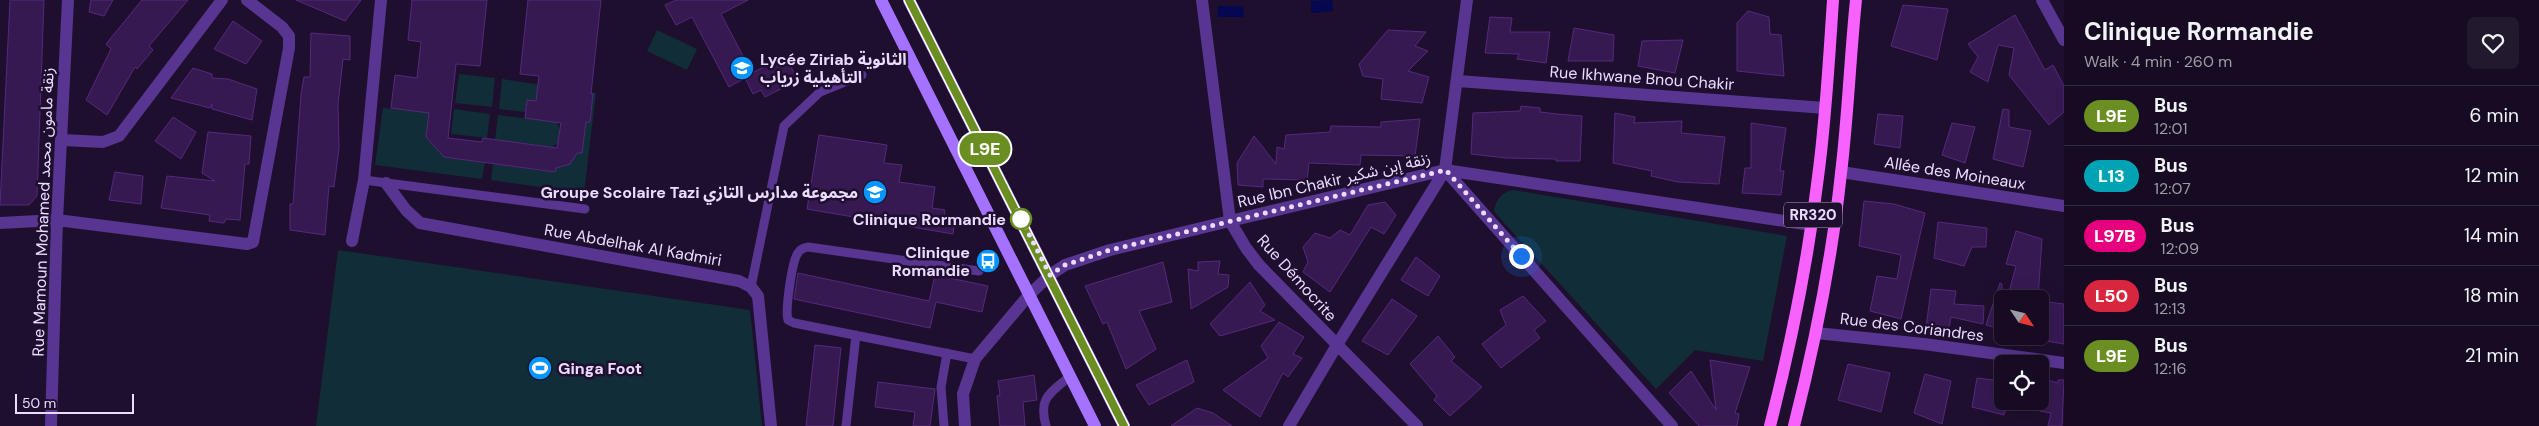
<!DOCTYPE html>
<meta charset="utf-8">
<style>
body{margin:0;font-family:"DM Sans","Noto Sans Arabic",sans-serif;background:#23192f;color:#f1f3f6;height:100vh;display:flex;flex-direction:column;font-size:19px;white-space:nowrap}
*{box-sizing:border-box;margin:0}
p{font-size:16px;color:#9e9ba5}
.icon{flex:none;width:28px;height:28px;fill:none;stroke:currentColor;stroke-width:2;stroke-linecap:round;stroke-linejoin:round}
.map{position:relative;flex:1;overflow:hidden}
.sheet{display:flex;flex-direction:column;background:#160b22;width:475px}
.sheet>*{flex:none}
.badge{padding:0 10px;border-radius:16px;font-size:18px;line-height:32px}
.needle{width:32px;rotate:125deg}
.tools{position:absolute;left:1994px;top:290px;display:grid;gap:10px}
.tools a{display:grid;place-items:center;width:55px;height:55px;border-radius:8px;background:#160b22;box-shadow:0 5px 20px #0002,0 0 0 1px #352b40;font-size:25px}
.scale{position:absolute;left:15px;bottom:12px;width:119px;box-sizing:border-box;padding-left:5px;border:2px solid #ebdbff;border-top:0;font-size:14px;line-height:18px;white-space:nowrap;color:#ebdbff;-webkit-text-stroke:4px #1e0f2e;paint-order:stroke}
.you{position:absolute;width:25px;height:25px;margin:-12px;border:4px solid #fff;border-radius:50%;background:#1a73e8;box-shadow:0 0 0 8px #1a73e833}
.map>.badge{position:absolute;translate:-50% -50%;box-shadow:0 0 0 2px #fff}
.round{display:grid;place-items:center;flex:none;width:52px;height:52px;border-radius:8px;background:#23192f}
.overview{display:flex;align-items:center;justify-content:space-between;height:85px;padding:0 20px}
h1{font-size:24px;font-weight:700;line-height:38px}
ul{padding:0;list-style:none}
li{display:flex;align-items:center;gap:15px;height:60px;padding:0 20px;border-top:1px solid #352b40}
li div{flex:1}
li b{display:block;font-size:19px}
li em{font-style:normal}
li .badge{min-width:55px;font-weight:700;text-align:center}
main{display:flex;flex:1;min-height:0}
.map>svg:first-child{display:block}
</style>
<main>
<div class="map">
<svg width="2064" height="426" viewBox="0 0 2064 426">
<rect width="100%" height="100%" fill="#1e0f2e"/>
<path fill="#112d38" d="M657 30 697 49 687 70 647 51Z
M423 69 455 73 453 86 433 84 426 137 444 157 485 163 482 179 375 165 383 108 417 111Z
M459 74 495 78 492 107 455 103Z
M502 79 596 93 584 193 491 180 493 164 555 172 556 167 570 164 576 152 582 153 586 122H590L593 95 538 88 536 101 527 100 525 112 499 109Z
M454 109 490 114 487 138 451 134Z
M498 115 556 122 560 128 558 143 552 147 495 140Z
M1514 190 1787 236 1763 361 1695 350 1656 389 1497 215 1494 211C1496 200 1501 192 1514 190Z
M338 250 750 310 762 426H316Z"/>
<path fill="#050850" d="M1332 0 1333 11 1311 13V1Z
M1218 6H1243L1244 17H1218Z"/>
<path fill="#361951" stroke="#56287f" d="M10 0H44L37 196 29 205H0Z
M91 0H113L104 16 89 12Z
M142 0H188L149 46 153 50 137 69 135 67 107 115 86 100 111 49 106 44Z
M296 0H361L345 21Z
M412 0H487L480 66 456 64 448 138 482 142 483 138 557 148 561 123 525 118 527 100 536 101 539 76 520 74 528 0H601L591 94H593L590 122H586L582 153H577L570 164 556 168 555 172 444 157 426 137 429 113 391 108 395 75 417 78 421 42 408 40Z
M676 0H748L721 14 752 73 785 56 798 80 765 97 761 90 753 94 745 78 729 87 692 17 676 25 665 5Z
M1903 5 1948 9 1937 60 1891 46Z
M1748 11 1769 17 1770 34 1781 35 1784 76 1737 71V23Z
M2015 15 2045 70 2053 65 2064 86V112L2049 125 2009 75 2014 48 1998 45 1988 82 1970 72 1978 57 1968 44Z
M1490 17 1512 18 1510 32H1550L1546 63 1517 59 1519 54 1485 53Z
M233 21 262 41 246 64 214 49Z
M1574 28 1614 35 1613 61H1568Z
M1388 30 1426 32 1415 46 1428 51 1408 71 1429 77 1422 103 1381 99 1383 79 1363 76 1359 64Z
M311 33 350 36V60L343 59 338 104 339 148 334 187 329 186 325 235 290 230V204H293L301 94 304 77H310Z
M1683 40 1675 73 1638 66 1642 41Z
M193 68 212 74V78L228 79 257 89 252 120 212 109V104L210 108 171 98Z
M1521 106 1540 108V112L1557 114 1582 116 1580 161H1556V159L1506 158 1471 154 1473 113 1520 111Z
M2003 109 2009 110V127L2031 131 2023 167 1993 159Z
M1615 113 1635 117 1634 123 1682 121 1681 133 1725 137 1719 184 1678 182 1651 176 1652 171 1613 163Z
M1878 114 1903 116 1900 148 1874 144Z
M173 117 196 132 181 159 155 141Z
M1420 119 1415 156 1361 155 1360 165 1309 163 1307 180 1263 179V187L1238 185 1237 163 1254 136 1276 164 1277 147 1284 149 1286 135 1330 132 1331 126 1381 127V122Z
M1751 123 1786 128 1780 171H1784L1781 195 1742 193 1745 168H1751Z
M1952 123 1975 127 1965 163 1942 155Z
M208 132 251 136 249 164H245L240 220 226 219 224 223 209 221 210 215 161 208 167 176 215 181 202 173Z
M819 135 887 145 884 163 902 165 899 182 935 187 932 208 945 210 944 218 955 219 953 234 807 209Z
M115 172 143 176 141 204 109 200Z
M1864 201 1894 204 1925 213 1901 319 1870 311 1877 276 1897 279 1901 255 1859 246Z
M1385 202 1396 215 1384 234 1371 227 1330 292 1303 272 1308 262 1303 247 1315 233 1330 238 1340 230 1350 235 1368 205Z
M1938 222 1987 228 1986 247H1972L1964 266 1934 258Z
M2016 231 2042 239 2038 299H2007L2016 266 2006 264Z
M1416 257 1440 276 1428 296 1401 280Z
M1220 261 1218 274 1229 275 1228 287 1191 309 1188 269 1198 271V262Z
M1163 262 1172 302 1139 311 1156 349 1126 369 1107 322 1103 324 1085 286Z
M798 273 929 301 935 275 988 286 982 312 936 302 930 328 794 299Z
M1250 282 1265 305 1260 311 1275 320 1220 336 1210 324Z
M2000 283 2002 284V329L1986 325Z
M1931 289 1956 291 1954 304 1984 306 1983 324 1951 317 1948 333 1926 328Z
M1523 296 1546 321 1534 330 1540 338 1501 368 1482 344 1506 325 1500 310Z
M1392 299 1417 316 1388 355 1362 341Z
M2040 301 2064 304V344L2040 340Z
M1279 322 1304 337 1293 354 1302 358 1288 377 1283 373 1260 417 1223 390 1268 358 1261 346Z
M1438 336 1455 357 1451 361 1482 387 1450 416 1434 400 1437 396 1410 364Z
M815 345 841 348 833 426H806Z
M1187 360 1194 382 1149 405 1136 385Z
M1710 360 1750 367 1735 413 1739 414 1737 426H1699L1669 393 1691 371 1716 410Z
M1848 364 1890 373 1881 412 1838 400Z
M1925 374 1951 381 1942 424 1914 413Z
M1034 375 1037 400 1023 402 1025 426H1000L997 396 1000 395 998 381Z
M1977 378 2002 381V401H2008L2004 415 1972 407Z
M2040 378 2058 383V380H2064L2062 426H2048L2051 413 2040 411Z
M878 382 935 389 930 426H913L915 412 875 407Z
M1197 408 1213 413 1232 426H1171Z"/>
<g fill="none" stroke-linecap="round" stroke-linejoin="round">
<path stroke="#573591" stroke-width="9" d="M364 180 585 209
M751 287 784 126 820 92 862 75
M975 359 794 323 788 320C785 311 792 260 798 253 800 249 804 248 808 247L979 271
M846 426 856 335
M944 426 941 387 947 353
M1046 426C1038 397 1050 394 1070 376"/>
<path stroke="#573591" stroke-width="12" d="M1202 0 1230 221 1246 248 1259 265 1417 426
M2042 0 2064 40
M1458 81 1825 108
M62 140 103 142 119 136 222 0
M1445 170 1672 426
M1841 172 2064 206
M386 183 406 210 420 223 739 281 751 287 758 296 771 426
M0 223 57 220 247 244 253 242 289 48V36L282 27 247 0
M352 241 364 180 381 0
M1816 333 1924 344 2064 363
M51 426 57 220 68 0
M965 426 963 394 975 359 1029 295 1050 275 1065 265 1110 250 1230 221 1445 170 1811 225
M1289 426 1337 345 1445 170 1467 0"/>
<path stroke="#a472ff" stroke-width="12" d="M881 0 1095 426
M909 0 1124 426"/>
<path stroke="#f762ff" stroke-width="12" d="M1770 426C1791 344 1808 261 1818 177 1826 118 1829 59 1833 0
M1794 426C1815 343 1832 259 1841 173 1848 116 1850 58 1856 0"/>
</g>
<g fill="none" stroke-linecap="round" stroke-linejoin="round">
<g stroke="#fff" stroke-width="11">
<path id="line" d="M909 0 1124 426"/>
</g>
<use href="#line" stroke="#6b8e23" stroke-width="8"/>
<path stroke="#ebdbff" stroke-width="5" stroke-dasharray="0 9" d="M1021 219 1017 211 1050 275 1065 265 1110 250 1446 170 1521 256"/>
</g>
<defs>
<g id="school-disc" transform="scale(1.25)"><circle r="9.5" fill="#0796ff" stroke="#1e0f2e"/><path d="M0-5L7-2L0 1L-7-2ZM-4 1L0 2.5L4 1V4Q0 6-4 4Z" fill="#fff"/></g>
<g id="bus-disc" transform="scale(1.25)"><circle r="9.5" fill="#0796ff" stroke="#1e0f2e"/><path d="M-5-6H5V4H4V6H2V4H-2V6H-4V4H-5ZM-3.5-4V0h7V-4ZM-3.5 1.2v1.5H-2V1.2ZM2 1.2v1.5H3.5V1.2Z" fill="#fff"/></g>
<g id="stadium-disc" transform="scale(1.25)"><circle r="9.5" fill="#0796ff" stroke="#1e0f2e"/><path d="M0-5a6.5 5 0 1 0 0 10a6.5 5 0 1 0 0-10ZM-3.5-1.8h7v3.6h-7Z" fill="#fff"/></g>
</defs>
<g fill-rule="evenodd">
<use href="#school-disc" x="742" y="68"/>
<use href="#school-disc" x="875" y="192"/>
<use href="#bus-disc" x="988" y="261"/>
<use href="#stadium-disc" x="540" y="368"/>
</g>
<circle fill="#fff" stroke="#6b8e23" stroke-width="2.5" cx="1021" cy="219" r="10"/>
<g text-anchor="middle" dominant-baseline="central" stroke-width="5" stroke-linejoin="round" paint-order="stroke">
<rect fill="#1e0f2e" stroke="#ae9ec0" stroke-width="1" x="1784" y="202.5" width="58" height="25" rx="4"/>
<g font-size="15" font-weight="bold" fill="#ebdbff">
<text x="1813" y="215">RR320</text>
</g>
<g font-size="16" font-weight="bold" fill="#ebdbff" stroke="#1e0f2e" text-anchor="start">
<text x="760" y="59">Lycée Ziriab الثانوية<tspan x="760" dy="18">التأهيلية زرياب</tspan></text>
<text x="858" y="192" text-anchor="end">Groupe Scolaire Tazi مجموعة مدارس التازي</text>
<text x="970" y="252" text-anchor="end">Clinique<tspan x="970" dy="18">Romandie</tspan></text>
<text x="558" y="368">Ginga Foot</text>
</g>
<g font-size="16" fill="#ebdbff" stroke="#1e0f2e">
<text transform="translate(1642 78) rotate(4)">Rue Ikhwane Bnou Chakir</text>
<text transform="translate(1955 173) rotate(9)">Allée des Moineaux</text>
<text transform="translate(1334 180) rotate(-13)">Rue Ibn Chakir زنقة إبن شكير</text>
<text transform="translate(43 212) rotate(-88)">Rue Mamoun Mohamed زنقة مامون محمد</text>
<text transform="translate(633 245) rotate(10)">Rue Abdelhak Al Kadmiri</text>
<text transform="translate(1297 278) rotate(48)">Rue Démocrite</text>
<text transform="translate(1912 327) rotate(7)">Rue des Coriandres</text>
</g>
<g font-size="16" font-weight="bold" fill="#ebdbff" stroke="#1e0f2e" text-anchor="end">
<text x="1006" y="219">Clinique Rormandie</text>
</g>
</g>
</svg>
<div class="tools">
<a><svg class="needle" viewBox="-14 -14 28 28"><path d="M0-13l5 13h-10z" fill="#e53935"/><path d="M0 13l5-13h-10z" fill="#9e9ba5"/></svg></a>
<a><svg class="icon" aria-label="locate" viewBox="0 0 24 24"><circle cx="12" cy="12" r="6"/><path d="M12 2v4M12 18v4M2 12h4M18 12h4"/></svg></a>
</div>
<div class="scale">50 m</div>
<div class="you" style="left:1521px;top:256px"></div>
<b class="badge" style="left:985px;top:149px;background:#6b8e23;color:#fff">L9E</b>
</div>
<section class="sheet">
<div class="overview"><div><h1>Clinique Rormandie</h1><p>Walk · 4 min · 260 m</p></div><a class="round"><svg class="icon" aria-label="heart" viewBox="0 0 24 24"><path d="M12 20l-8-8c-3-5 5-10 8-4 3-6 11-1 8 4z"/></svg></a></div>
<ul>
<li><span class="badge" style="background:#6b8e23;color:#fff">L9E</span><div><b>Bus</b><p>12:01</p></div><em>6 min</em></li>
<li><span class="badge" style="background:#00a3b4;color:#fff">L13</span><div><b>Bus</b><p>12:07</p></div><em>12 min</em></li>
<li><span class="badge" style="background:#e6007e;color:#fff">L97B</span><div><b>Bus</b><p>12:09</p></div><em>14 min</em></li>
<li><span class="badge" style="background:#d7263d;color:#fff">L50</span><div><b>Bus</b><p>12:13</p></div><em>18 min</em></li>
<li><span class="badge" style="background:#6b8e23;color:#fff">L9E</span><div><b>Bus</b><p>12:16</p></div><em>21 min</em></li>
</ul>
</section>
</main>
